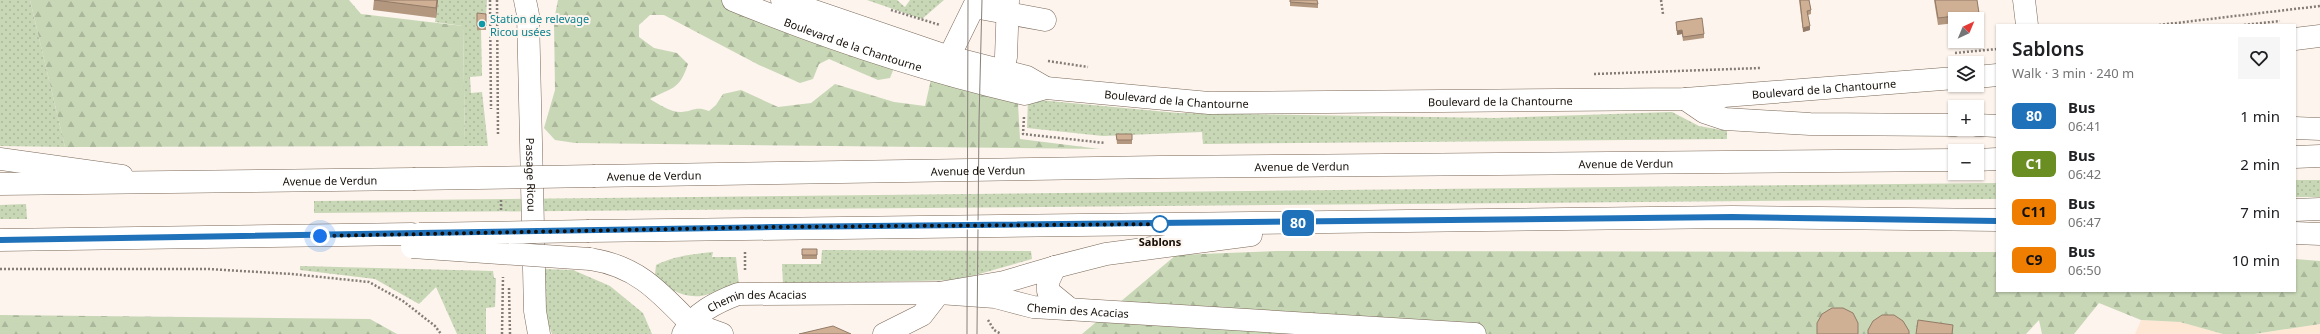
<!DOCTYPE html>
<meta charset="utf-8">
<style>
body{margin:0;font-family:"Noto Sans",sans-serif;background:#f6f6f6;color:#202124;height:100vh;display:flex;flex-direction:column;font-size:15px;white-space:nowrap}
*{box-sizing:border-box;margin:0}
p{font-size:13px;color:#757577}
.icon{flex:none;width:22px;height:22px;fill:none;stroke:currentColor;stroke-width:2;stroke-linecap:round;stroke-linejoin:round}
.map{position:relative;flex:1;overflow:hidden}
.details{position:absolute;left:1996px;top:24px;width:300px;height:268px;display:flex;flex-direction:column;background:#fff;border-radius:0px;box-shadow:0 1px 3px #0004}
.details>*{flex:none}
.badge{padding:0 8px;border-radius:6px;font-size:14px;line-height:26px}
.needle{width:26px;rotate:44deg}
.tools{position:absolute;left:1948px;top:12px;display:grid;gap:8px}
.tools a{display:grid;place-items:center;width:36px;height:36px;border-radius:0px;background:#fff;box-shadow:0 1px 3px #0004;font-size:20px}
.you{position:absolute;width:20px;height:20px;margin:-10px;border:3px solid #fff;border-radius:50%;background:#1a73e8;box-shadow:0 0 0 6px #1a73e833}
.map>.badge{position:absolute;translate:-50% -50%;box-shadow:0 0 0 2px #fff}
.round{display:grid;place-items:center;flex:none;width:42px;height:42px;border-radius:0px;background:#f6f6f6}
.headline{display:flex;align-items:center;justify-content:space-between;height:68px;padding:0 16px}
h1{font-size:19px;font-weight:600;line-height:30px}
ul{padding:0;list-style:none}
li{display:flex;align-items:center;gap:12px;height:48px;padding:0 16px}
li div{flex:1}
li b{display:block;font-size:15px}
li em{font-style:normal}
li .badge{min-width:44px;font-weight:700;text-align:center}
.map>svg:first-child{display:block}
</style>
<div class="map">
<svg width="2320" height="334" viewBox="0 0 2320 334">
<defs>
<pattern id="grass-dots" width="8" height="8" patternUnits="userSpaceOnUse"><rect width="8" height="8" fill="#c8d7b6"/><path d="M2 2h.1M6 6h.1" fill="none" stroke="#abb79b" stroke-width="1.8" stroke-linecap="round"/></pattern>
<pattern id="forest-firs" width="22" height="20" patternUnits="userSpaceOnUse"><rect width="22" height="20" fill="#c8d7b6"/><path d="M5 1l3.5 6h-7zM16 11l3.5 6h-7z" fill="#abb79b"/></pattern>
</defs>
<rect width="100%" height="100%" fill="#fdf4ed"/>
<path fill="#fee8d5" d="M2141 320 2180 322 2223 334H2135Z
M2320 324V334H2254Z"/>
<path fill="url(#grass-dots)" d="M0 0H30L65 147 0 146Z
M438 0H487L486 18 477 29 481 30 482 76 470 77 471 93 482 92 488 146H465L463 26 435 22Z
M867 0H897L905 7 910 0H944L922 19Z
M1028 99 1178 113 1495 118 1672 112 1699 126 1727 131V139L1203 144 1202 132 1103 136 1027 128Z
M2295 180H2320V197H2295Z
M1997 183V199L314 213V201Z
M26 204 27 219H0V205Z
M822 250 1031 251 1032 259 958 280 783 284 782 264H821Z
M713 252 712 257H736L739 285C725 286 721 290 709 294 689 301 668 291 655 275L656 265C674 256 693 254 713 252Z
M300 266 493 271 494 278H496L495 307 486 308V334H457L436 287 419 304 375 279 300 270Z
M543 269 573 270 610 286 643 313 652 334H552L545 315Z"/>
<path fill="url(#forest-firs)" d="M30 0H349L361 14 463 26 465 146 65 147Z
M558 0H730L894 68 890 78 878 80 829 59 819 64 813 79 800 83 759 65 664 15H650L639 25V37L654 48 677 53 688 64C679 91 672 87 650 99 658 104 672 113 682 112 694 111 695 106 709 111L716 105 723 94 741 90 778 107 811 103 835 84 894 102 925 106 932 75 1018 104 1020 139 1100 149 575 143 555 140 544 128 555 90 554 20Z
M1276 251 1997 252V291H2295V259L2320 261V324L2254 334H2223L2180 322 2141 320 2099 303 2074 334H2042L2039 320 2026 334H1082L1176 255Z
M0 315 370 319 397 334H0Z"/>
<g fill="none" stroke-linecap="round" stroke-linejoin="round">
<g stroke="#7a6858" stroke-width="23">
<g id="minor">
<path id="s1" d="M525 0 528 15 535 311 539 334"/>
<path id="s2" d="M733 0C828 39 925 71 1025 94L1046 88 1209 103 1685 99 1955 78"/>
<path d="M782 0 949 57 1027 77 1046 88"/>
<path d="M2024 0 2027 25"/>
<path d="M974 7 1045 20"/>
<path d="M2295 39 2320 36"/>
<path d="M946 70 949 57 977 0"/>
<path d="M1977 77 1997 75"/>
<path d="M999 86 1006 57 1008 0"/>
<path d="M0 159 122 176"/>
<path d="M1055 267 1048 282V291L1070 309"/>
<path d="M689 322 722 334"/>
<path id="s3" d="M683 334C694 313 717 302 738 294L939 293 995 297 1033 307 1475 334"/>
<path d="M884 334 922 315 939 293 1004 282 1055 267"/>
</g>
</g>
<g stroke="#7a6858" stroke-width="23">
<g id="major">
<path d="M1685 99 1704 112 1725 119 1810 124 1955 125"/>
<path d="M1977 125 1997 126"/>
<path d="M2295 128 2320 129"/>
<path d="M2295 157 2320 156"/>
<path d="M1977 160 1997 159"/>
<path id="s4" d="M595 176 1159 167 1955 160"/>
<path id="s5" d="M0 184 413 179"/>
<path d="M2295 210 2320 209"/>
<path d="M589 231 1732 217 1997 220"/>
<path d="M2295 233 2320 234"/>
<path d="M0 240 412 234"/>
<path d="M590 259C636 266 658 290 689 322"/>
<path d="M1055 267 1106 254 1251 235"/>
</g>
</g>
<path stroke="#847c76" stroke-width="2.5" stroke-dasharray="2 2" stroke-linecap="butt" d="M490 0 491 109
M497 0 498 135
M1661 0 1663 14
M891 10 940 25
M2159 25 2320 6
M2244 25 2280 21
M1955 53 1997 49
M1048 61 1088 67
M1594 74 1761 68
M1024 117 1023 134 1105 143
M501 200V211
M745 252V271
M0 269H208L292 274 369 282 403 301 435 326 441 334
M509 288 510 334
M988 320 994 330 1001 334
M502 334 503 277"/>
<use href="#minor" stroke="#fff" stroke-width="22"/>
<use href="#major" stroke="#fff" stroke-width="22"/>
<path stroke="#877f78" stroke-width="1" d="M967 334 968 0
M977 334 979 121 982 0"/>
<g stroke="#7a6858" stroke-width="23" stroke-linecap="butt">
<path id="major-bridge" d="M413 179 595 176
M419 234 589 231
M412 247 590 259"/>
</g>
<use href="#major-bridge" stroke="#fff" stroke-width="22"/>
</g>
<path fill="#b3977f" d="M374 0H438L436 18 373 10Z
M1290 0 1318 4V8L1290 6Z
M1799 0H1809L1811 10V14L1808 15 1810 30 1803 32Z
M1934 0H1977L1979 13V20L1977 21V19H1955V23L1938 25Z
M486 14V30H477V26Z
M1676 22 1704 34V38L1683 41 1682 34 1677 35Z
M1116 134H1132V144H1117Z
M802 249H817V259H802Z"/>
<path fill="#927b68" d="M437 0H438L436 18V8Z
M1810 26V30L1803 32V28Z
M1682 30V34L1677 35V31Z"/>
<path fill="#d0b094" stroke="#927b68" d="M374 0H437L436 8Z
M1290 0H1317L1318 4 1290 2Z
M1800 0H1809L1811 10 1807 11 1810 26 1803 28Z
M1935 0H1977L1979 13 1938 18Z
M477 13 486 14V26H477Z
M1702 18 1704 34 1683 37 1682 30 1677 31 1676 22Z
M1116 134H1132V140H1117Z
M802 249H817V255H802Z
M1832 308H1843L1853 313 1858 323V334H1817V323L1822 314Z
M1882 315H1894L1903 321 1909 331V334H1868V330L1873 321Z
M1918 320 1953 325 1952 334H1916Z
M833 326 851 334H799Z"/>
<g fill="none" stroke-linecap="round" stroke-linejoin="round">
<g stroke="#fff" stroke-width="9">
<path id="line" d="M0 240 773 227 1732 217 1997 221"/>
</g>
<use href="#line" stroke="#1f72b9" stroke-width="6"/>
<path stroke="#150e08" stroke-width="4" stroke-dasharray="0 7.2" d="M320 236 773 227 1167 224H1160"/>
</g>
<circle fill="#0f9aa8" stroke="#fdf4ed" stroke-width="1.5" cx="482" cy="24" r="4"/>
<circle fill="#fff" stroke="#1f72b9" stroke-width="2" cx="1160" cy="224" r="8"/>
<g text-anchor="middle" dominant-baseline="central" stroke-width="4" stroke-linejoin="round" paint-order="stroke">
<g font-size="11" fill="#0d838f" stroke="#fdf4ed" text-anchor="start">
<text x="490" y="18">Station de relevage<tspan x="490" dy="13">Ricou usées</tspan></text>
</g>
<g font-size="11" fill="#150e08" stroke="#fdf4ed">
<text stroke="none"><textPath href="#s2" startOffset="128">Boulevard de la Chantourne</textPath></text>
<text stroke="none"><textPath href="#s2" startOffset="1108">Boulevard de la Chantourne</textPath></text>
<text stroke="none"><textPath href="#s2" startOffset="460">Boulevard de la Chantourne</textPath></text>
<text stroke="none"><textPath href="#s2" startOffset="784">Boulevard de la Chantourne</textPath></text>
<text stroke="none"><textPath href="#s4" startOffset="1031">Avenue de Verdun</textPath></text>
<text stroke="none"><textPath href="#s4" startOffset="707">Avenue de Verdun</textPath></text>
<text stroke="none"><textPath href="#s4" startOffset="383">Avenue de Verdun</textPath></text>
<text stroke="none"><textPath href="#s1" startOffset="175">Passage Ricou</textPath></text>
<text stroke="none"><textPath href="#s4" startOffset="59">Avenue de Verdun</textPath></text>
<text stroke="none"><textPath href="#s5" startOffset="330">Avenue de Verdun</textPath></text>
<text stroke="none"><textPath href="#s3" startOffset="87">Chemin des Acacias</textPath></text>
<text stroke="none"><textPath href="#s3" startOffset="411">Chemin des Acacias</textPath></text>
</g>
<g font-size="11" font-weight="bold" fill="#150e08" stroke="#fdf4ed">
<text x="1160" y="241">Sablons</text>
</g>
</g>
</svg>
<div class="tools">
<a><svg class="needle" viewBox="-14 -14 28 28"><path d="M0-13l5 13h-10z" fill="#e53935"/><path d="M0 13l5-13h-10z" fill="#757577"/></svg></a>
<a><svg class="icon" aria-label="layers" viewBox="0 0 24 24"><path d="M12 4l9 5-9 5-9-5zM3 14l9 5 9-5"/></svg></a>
<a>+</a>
<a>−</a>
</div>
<div class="you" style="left:320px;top:236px"></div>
<b class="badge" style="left:1298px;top:223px;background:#1f72b9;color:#fff">80</b>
<section class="details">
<div class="headline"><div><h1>Sablons</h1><p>Walk · 3 min · 240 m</p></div><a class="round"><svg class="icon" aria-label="heart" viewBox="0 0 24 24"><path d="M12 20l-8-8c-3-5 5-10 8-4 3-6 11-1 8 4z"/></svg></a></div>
<ul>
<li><span class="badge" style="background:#1f72b9;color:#fff">80</span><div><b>Bus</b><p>06:41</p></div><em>1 min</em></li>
<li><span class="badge" style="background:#6b8e23;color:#fff">C1</span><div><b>Bus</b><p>06:42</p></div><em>2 min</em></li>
<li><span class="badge" style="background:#ee7d00;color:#111">C11</span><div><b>Bus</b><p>06:47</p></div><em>7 min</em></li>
<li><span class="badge" style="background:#ee7d00;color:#111">C9</span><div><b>Bus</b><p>06:50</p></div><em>10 min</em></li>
</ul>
</section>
</div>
